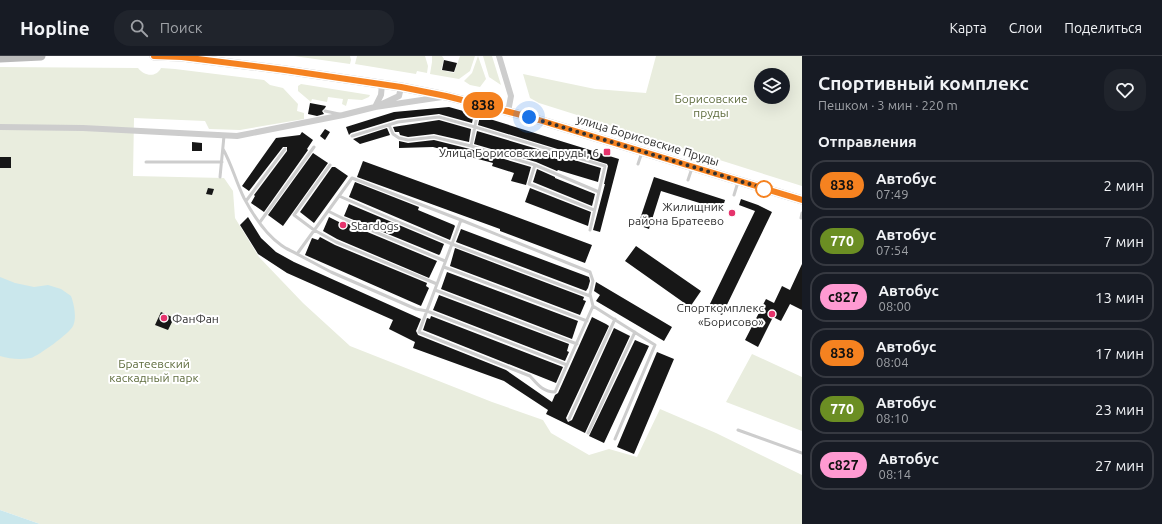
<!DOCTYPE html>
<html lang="ru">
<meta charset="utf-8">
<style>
body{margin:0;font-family:Ubuntu,sans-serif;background:#20242c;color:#f1f3f6;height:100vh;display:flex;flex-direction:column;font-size:15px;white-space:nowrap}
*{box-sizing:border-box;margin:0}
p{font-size:13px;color:#9ea1a6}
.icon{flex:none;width:22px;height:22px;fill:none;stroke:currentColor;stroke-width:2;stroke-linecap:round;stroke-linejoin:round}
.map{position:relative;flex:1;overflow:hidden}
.sheet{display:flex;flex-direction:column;background:#171b24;width:360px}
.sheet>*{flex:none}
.badge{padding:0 8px;border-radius:13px;font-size:14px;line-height:26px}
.controls{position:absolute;left:754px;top:12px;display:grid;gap:8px}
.controls a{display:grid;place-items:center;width:36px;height:36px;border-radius:50%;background:#171b24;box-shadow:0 4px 16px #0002;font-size:20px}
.you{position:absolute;width:20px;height:20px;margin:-10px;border:3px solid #fff;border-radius:50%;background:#1a73e8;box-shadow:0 0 0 6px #1a73e833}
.map>.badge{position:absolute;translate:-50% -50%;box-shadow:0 0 0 2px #fff}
h2{padding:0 16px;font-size:15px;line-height:36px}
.round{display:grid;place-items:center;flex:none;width:42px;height:42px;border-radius:16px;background:#20242c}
.head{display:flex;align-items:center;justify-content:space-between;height:68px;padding:0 16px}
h1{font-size:19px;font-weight:700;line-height:30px}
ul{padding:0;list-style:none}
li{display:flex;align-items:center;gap:12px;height:50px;margin:0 8px 6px;padding:0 8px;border:2px solid #363941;border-radius:16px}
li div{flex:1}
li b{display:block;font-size:15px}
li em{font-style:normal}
li .badge{min-width:44px;font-weight:700;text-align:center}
header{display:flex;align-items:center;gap:24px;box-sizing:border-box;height:56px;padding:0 20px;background:#171b24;border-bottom:1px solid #363941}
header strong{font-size:19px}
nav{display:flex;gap:22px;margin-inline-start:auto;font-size:14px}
.search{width:280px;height:36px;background:#20242c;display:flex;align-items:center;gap:10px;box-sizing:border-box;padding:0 14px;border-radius:16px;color:#9ea1a6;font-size:15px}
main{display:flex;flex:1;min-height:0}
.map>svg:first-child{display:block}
</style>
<header>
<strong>Hopline</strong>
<div class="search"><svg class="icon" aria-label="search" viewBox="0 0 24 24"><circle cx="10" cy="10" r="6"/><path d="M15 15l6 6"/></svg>Поиск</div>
<nav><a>Карта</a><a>Слои</a><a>Поделиться</a></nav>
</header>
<main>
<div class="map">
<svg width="802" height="468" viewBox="0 0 802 468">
<rect width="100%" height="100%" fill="#fff"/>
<path fill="#e9edde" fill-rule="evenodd" d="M294 0H350L351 4 350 8Z
M357 0H425L428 10 427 17 417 15 416 18 355 8Z
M432 0H442L444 3 441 14 454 17 460 0H475L470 15 459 23 430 18 432 6Z
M478 0 486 23 480 31 470 29 464 25 472 17Z
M483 0H492L501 29 489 21Z
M656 0H802V130L539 47 530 42 523 18 595 33 646 37ZM761 19H783V41H761Z
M0 11 138 12C144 20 156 22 161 12L175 13 264 24 270 29 283 32 298 48 297 55 304 57V63L240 74 209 73 205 65 134 62 133 120 224 122 233 135 235 162 259 201 303 247 350 290 492 346 543 364 551 377 589 399 609 393 637 401 660 353 716 377 802 419V468H40L0 454Z
M301 28 370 39 369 41 362 44 348 43 346 50 342 48 343 43 328 41 327 46 312 43 311 46 298 35V30Z
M752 298 802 321V375L726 346Z"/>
<path fill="#cae7ec" d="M0 221 15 227 34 231 48 229 61 233 71 240C74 248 77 262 73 270 70 277 38 300 31 302 20 304 10 303 0 300Z
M0 454 40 468H0Z"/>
<path fill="#171717" d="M444 4 457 7 454 16 442 14Z
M310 47 326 50 325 52 322 55 324 58 317 60 308 58Z
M449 51 474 58 472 67 439 58 397 63 351 77 349 79 346 71 394 56Z
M480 60 619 103 600 176 593 174 605 128H604L608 110 607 108 478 69Z
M439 64 471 73 469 86 434 78 408 81 400 79 399 76H395L393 71Z
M387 72 390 79 360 88 353 83Z
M325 73 330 76 325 84 320 80Z
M477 75 601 112 598 126 558 114 557 115 536 106 474 88Z
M302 76 313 84 307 93 308 94 264 156 251 147 255 140 254 139 287 95V91H283L249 135 242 130 276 82 300 79Z
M434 84 470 93 531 111 526 129 511 125 514 117 492 110 493 107 433 91 399 92V85L408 87Z
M192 86 202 87V95H192Z
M313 97 328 107 283 170 268 159Z
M0 101H11V112H0Z
M363 105 506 157 592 189 585 207 500 175V173L357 121Z
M332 111H335L348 120 314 167 300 156Z
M537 113 555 121V122L595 138 592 150 533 126Z
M654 121 725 144 722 154 661 135 649 173 638 169Z
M355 126 419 151 418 154 454 169 455 170 450 184 349 141Z
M208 132 214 133 212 139 206 138Z
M530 132 591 156 588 170 525 146Z
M741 143 758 149 772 156 722 259 708 252 755 155 739 149Z
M349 148 444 188 440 198 439 199 344 160Z
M248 161 261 182 276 196 294 206 421 263 416 275 418 279 506 314 552 346 555 339 558 337 592 261 606 268 609 270 566 362 568 366 572 364 614 272 630 280 585 377 546 358 548 354 504 325 413 292 415 286 389 273 393 264 287 217 258 198 240 169Z
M329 161 341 167V165L437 205 429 222 337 183 323 175Z
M461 173 589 221 590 225 588 232 586 235 456 186Z
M320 181 335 189 427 227 426 230 429 232 421 250 305 199 312 182 318 184Z
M636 190 701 235 690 251 625 205Z
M455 192 584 241 583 244 586 245 580 259 450 210Z
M802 208V254L790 248 781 265 773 261 758 291 745 284 766 243 774 247 782 230 790 234Z
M447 216 578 265 572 283 441 233Z
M596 226 672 271 664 285 596 245 600 239 594 235Z
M439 239 569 288 567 295 569 296 565 305 433 254Z
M161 256 174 262 168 274 155 269Z
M431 260 563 311 556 327 423 274 427 262 430 263Z
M635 284 649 290 604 387 589 380Z
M657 296 674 303 634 398 617 391Z"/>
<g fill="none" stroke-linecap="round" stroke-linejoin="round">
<path stroke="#cdcdcd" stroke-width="3" d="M325 55 339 58
M389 69 393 78 399 82 408 84 434 81 471 90 535 109 599 136
M352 80 398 66 439 61 475 71 605 110 590 174
M471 90 479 50
M223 93C232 109 236 126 244 142 253 159 265 178 281 189 286 193 292 195 297 198L352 122 461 164 419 276 530 320C538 329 543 336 555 336L593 250 655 289 615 383
M146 106H222
M638 108 642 96
M330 109 294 159 314 174 336 186 437 228
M535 109 529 128 594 154
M220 121 224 80
M688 124 692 112
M734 139 738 126
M339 140 394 164 452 188 590 240
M246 145 285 93
M328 155 344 163 445 205
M801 162 802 157
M461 164 590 216 593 225 590 238 593 250
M260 166 314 91
M297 198 331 216 416 253 427 255 567 309
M444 211 587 265
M435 234 577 288
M569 363 615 263
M738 374 802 397
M588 377 635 276"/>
<path stroke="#cdcdcd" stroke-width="6" d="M499 0 511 40 508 56
M382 48 399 40 401 31
M375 51 381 39 382 28
M0 71 83 72 237 80 343 59 375 51 442 41"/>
<path stroke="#bababa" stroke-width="9" d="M154 0 182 1 285 14 401 31 446 40 529 61 802 144
M0 2 41 0"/>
</g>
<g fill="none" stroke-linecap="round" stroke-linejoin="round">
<g stroke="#fff" stroke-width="9">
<path id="line" d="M154 0 182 1 285 14 401 31 446 40 529 61 802 144"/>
</g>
<use href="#line" stroke="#f58220" stroke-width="6"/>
<path stroke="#303030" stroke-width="4" stroke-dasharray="0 7.2" d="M529 61 766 133H764"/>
</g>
<g fill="#e5336c" stroke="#fff" stroke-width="1.5">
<rect x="603" y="92" width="8" height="8" rx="2"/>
<circle cx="732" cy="157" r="4"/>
<circle cx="343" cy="169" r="4"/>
<circle cx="772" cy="258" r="4"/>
<circle cx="164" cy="262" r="4"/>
</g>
<circle fill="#fff" stroke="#f58220" stroke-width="2" cx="764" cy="133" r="8"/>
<g text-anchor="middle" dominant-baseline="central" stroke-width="4" stroke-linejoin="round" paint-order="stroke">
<g font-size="12" fill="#5e6c3d" stroke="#fff">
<text x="711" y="42">Борисовские<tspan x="711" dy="14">пруды</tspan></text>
<text x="154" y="307">Братеевский<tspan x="154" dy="14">каскадный парк</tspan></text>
</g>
<g font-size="12" fill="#303030" stroke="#fff">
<text transform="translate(648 84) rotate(17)">улица Борисовские Пруды</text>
</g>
<g font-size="12" fill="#303030" stroke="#fff" text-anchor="end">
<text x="599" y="96">Улица Борисовские пруды, 6</text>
<text x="724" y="150">Жилищник<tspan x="724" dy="14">района Братеево</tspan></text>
<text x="351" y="169" text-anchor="start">Stardogs</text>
<text x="764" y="251">Спорткомплекс<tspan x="764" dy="14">«Борисово»</tspan></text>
<text x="172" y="262" text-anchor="start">ФанФан</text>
</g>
</g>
</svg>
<div class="controls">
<a><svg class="icon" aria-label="layers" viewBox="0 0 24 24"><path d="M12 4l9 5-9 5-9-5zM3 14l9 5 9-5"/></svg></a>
</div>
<div class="you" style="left:529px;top:61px"></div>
<b class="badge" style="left:483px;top:49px;background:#f58220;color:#111">838</b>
</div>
<section class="sheet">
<div class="head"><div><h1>Спортивный комплекс</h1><p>Пешком · 3 мин · 220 m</p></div><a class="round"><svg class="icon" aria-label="heart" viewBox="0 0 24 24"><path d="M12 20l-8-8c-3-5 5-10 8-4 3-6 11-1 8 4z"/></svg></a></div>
<h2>Отправления</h2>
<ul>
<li><span class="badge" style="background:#f58220;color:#111">838</span><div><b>Автобус</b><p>07:49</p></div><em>2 мин</em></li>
<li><span class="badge" style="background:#6b8e23;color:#fff">770</span><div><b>Автобус</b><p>07:54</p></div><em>7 мин</em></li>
<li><span class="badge" style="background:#ff9ad2;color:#111">с827</span><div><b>Автобус</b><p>08:00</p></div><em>13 мин</em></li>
<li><span class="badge" style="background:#f58220;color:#111">838</span><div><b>Автобус</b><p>08:04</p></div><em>17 мин</em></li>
<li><span class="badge" style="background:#6b8e23;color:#fff">770</span><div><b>Автобус</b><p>08:10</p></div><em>23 мин</em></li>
<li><span class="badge" style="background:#ff9ad2;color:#111">с827</span><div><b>Автобус</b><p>08:14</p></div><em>27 мин</em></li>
</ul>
</section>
</main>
